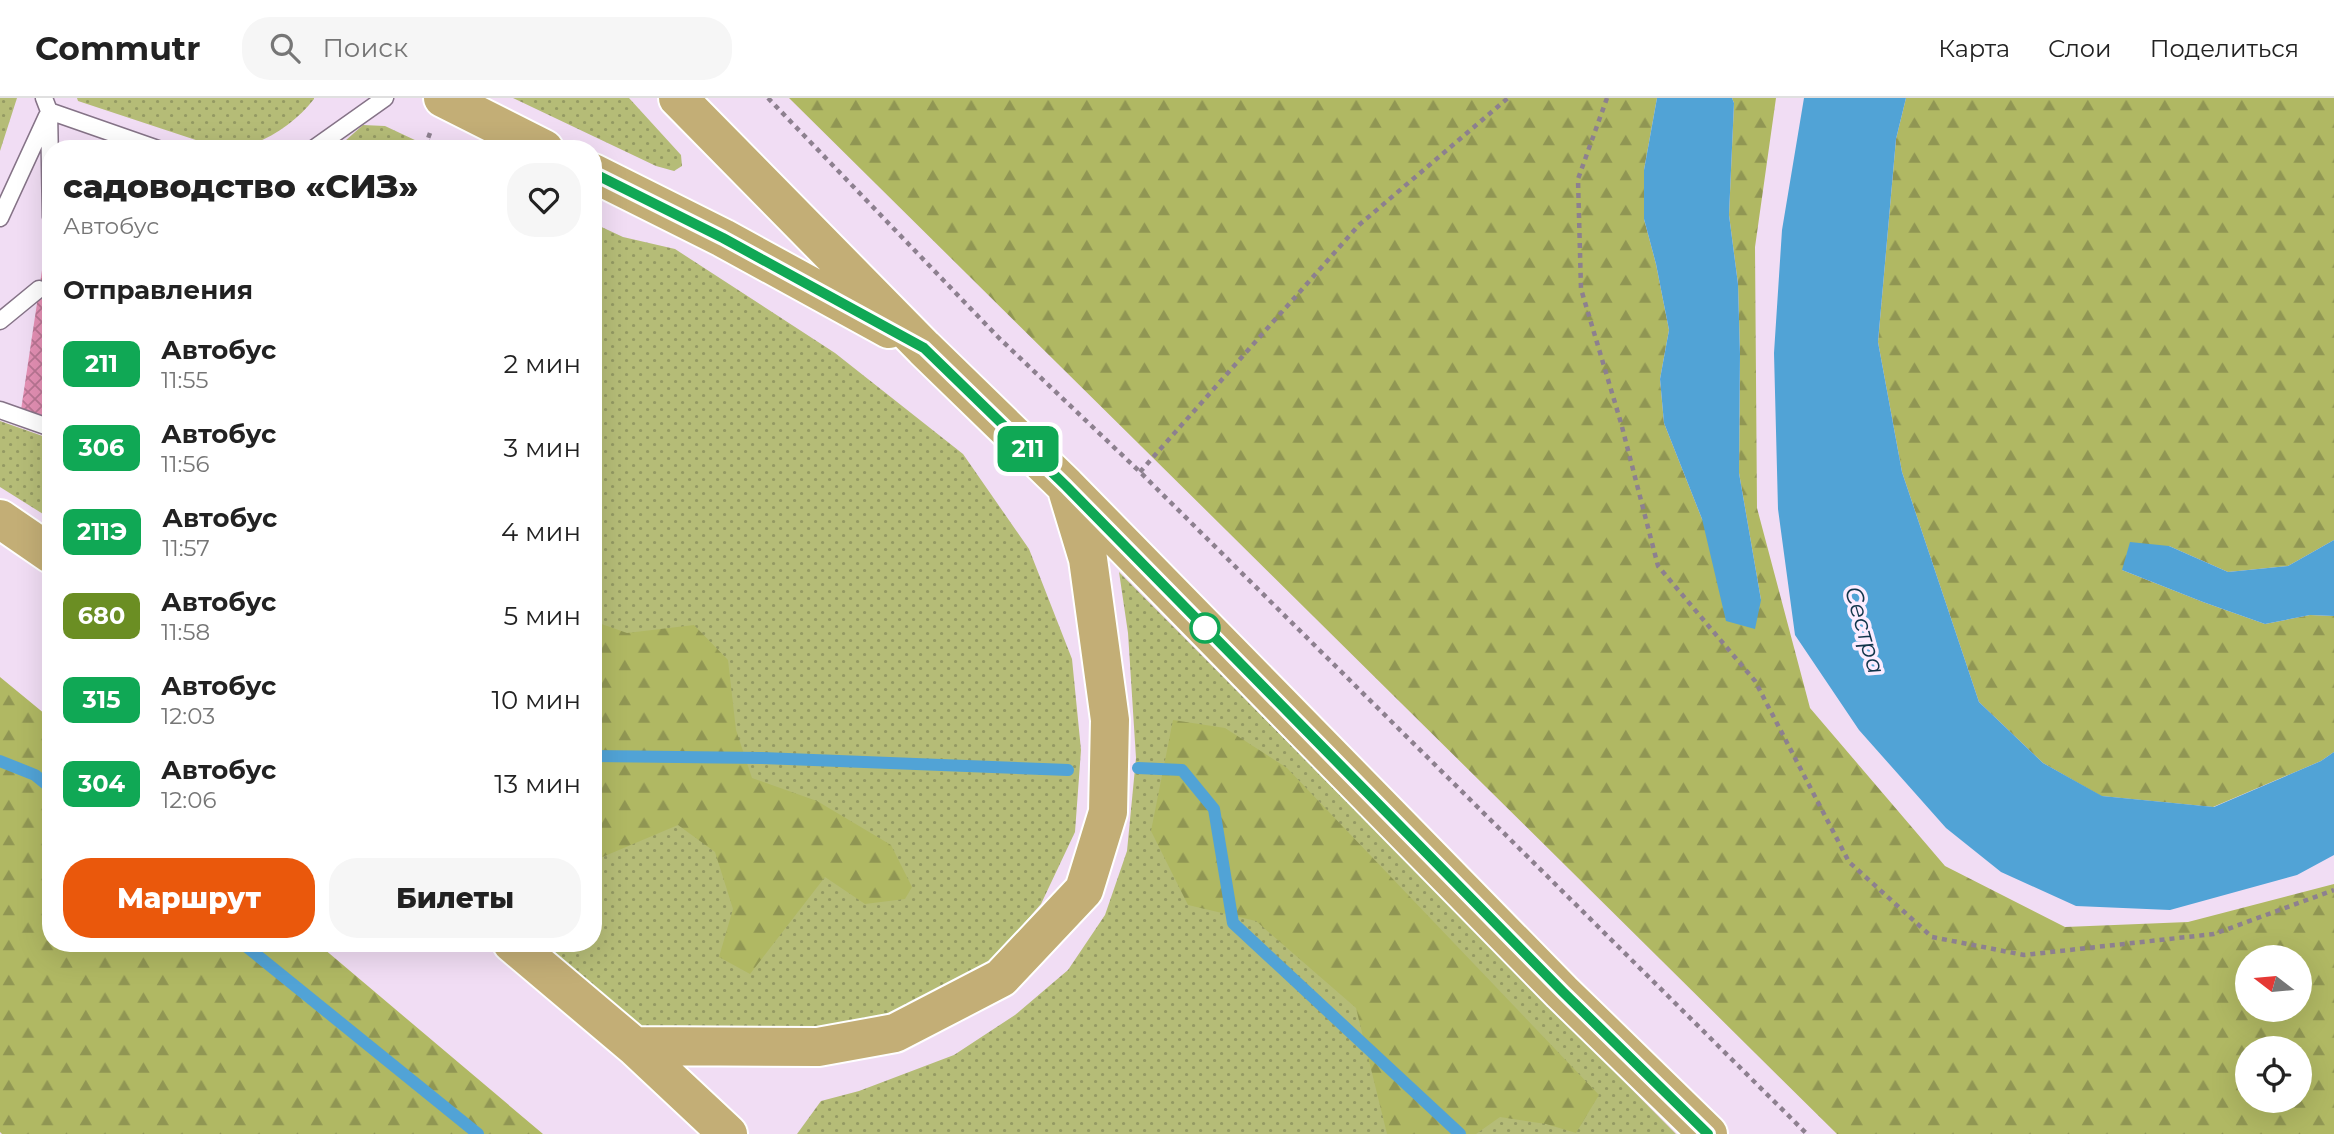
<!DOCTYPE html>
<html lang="ru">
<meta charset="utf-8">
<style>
body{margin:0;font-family:Montserrat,sans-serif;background:#f6f6f6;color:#222;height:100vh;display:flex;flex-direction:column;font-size:26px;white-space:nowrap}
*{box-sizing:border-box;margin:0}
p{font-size:23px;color:#767676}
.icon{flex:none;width:38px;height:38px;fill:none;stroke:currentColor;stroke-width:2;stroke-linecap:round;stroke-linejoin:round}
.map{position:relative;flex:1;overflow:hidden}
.sheet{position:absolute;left:42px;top:42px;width:560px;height:812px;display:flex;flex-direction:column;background:#fff;border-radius:28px;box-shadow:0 7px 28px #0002}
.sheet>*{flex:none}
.badge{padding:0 14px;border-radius:10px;font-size:24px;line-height:46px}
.needle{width:46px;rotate:286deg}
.tools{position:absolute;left:2235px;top:847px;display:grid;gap:14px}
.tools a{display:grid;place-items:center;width:77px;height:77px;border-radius:50%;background:#fff;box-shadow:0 7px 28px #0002;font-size:35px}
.map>.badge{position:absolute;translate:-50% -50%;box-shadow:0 0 0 4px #fff}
h2{padding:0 21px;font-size:26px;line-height:63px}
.round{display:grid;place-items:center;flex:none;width:74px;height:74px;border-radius:28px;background:#f6f6f6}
.head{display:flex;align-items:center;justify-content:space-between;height:119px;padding:0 21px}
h1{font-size:33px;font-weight:800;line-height:52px}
.button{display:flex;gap:14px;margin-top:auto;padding:14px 21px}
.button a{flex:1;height:80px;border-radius:28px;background:#ea580c;color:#fff;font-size:28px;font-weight:800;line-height:80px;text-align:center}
.button a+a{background:#f6f6f6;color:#222}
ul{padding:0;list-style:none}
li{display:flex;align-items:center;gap:21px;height:84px;padding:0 21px}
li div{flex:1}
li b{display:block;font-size:26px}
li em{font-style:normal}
li .badge{min-width:77px;font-weight:700;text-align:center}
header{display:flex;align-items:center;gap:42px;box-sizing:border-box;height:98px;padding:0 35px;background:#fff;border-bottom:2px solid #e0e0e0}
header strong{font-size:33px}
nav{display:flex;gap:38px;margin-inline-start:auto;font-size:24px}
.search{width:490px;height:63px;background:#f6f6f6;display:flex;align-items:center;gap:18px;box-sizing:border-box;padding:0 24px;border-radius:28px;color:#767676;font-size:26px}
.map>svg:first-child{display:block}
</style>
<header>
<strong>Commutr</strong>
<div class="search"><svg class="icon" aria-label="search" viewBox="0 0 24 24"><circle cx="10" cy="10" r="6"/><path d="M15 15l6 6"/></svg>Поиск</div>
<nav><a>Карта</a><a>Слои</a><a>Поделиться</a></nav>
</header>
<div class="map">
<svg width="2334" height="1036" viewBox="0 0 2334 1036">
<defs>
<pattern id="grass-dots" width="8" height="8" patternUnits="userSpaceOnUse" patternTransform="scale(1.75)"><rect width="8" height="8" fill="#b5bc77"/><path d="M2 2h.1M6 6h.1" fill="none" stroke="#949a63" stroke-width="1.8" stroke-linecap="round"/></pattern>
<pattern id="forest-firs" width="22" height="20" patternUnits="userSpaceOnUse" patternTransform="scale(1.75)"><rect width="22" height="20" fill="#b0b863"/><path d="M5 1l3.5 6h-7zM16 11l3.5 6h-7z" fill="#909653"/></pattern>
<pattern id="building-cross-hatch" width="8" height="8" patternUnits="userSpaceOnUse" patternTransform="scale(1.75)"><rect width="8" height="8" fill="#e490b4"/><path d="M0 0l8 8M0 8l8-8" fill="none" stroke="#ba7694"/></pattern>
</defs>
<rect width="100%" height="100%" fill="#f1ddf4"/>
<path fill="url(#grass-dots)" d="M0 0H17L0 53Z
M77 0H314V1C293 28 258 51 223 51L78 3Z
M513 0H629L681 57 682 68 674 73 656 68Z
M363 27 385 28 434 51H336Z
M593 125 623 139 675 151 835 255 963 356 1029 451 1072 561 1081 652 1075 734 1041 806 993 861 940 897 855 928 660 947 542 845H593Z
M0 323 51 341V421L0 389Z
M1119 474 1676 1036H797L821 1003 859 993 954 957 1015 917 1068 872 1105 817 1127 753 1136 660 1128 535Z"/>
<path fill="url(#forest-firs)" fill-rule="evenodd" d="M789 0H1657L1644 72V121L1656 166 1669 232 1660 281 1664 325 1702 421 1761 502 1739 375 1740 256 1738 186 1729 117 1734 5 1732 0H1776L1755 149 1757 410 1810 610 1945 768 2065 829 2188 824 2334 786V1036H1837ZM2247 859H2300V912H2247ZM2247 950H2300V1003H2247Z
M1906 0H2334V442L2288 468 2228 474 2169 448 2122 472 2203 504 2265 526 2310 517 2334 518V654L2321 663 2213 709 2101 698 2043 665 1979 604 1902 374 1878 244 1896 41Z
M593 523 627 535 694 527 728 562 736 632 752 680 817 703 891 747 912 789 905 801 865 806 825 779 750 876 719 859 733 811 715 754 678 727 593 763Z
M0 579 51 621V845H317L543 1036H2L0 1034Z
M1173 622 1225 630 1287 670 1599 997 1576 1035 1546 1026 1500 1019 1476 1036H1387L1356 910 1256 823 1188 807 1151 733Z"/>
<path fill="#51a3d6" d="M1657 0H1732L1734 5 1729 117 1738 186 1740 256 1739 375 1761 502 1755 531 1726 523 1702 421 1664 325 1660 281 1669 232 1656 166 1644 121V72Z
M1804 0H1906L1896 41 1878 244 1902 374 1979 604 2043 665 2102 698 2214 709 2321 663 2334 654V757L2297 777 2170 812 2076 808 2001 774 1946 730 1859 632 1795 537 1778 411 1774 255 1782 132Z
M2334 442V518L2310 517 2265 526 2203 504 2122 472 2130 444 2169 448 2228 474 2288 468Z"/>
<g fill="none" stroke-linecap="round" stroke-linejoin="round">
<path stroke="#51a3d6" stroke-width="12" d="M593 658 762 660 1068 672
M0 663 35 677 51 690
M1138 670 1182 672 1214 711 1233 825 1460 1036
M242 845 478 1036"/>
</g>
<path fill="url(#building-cross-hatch)" d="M51 157V323L21 312 42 172Z"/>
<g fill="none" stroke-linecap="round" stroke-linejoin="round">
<g stroke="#857387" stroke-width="19">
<path id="service" d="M44 0 49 13 51 119
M49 13 158 51
M313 51 385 0
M0 120 47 18
M0 223 39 191
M0 312 51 330"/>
</g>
<g stroke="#fff" stroke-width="42">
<path id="trunk" d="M443 0 544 51
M678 0 924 250 1066 388 1562 894 1708 1036
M593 75 723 140 889 231
M0 421 51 456
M512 845 634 948 728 1036
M634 948 818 949 895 935 1001 880 1084 792 1108 714 1110 622 1088 461 1068 395"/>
</g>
<path stroke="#8d808f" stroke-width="4.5" stroke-dasharray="5 5" stroke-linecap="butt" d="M768 0 999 240 1140 374 1807 1036
M1607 0 1578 81 1581 191 1621 325 1658 468 1755 583 1849 764 1932 839 2024 857 2214 836 2334 792
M430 35 427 43 444 51
M1140 374 1359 127 1508 0"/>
<use href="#service" stroke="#fff" stroke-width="16"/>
<use href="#trunk" stroke="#c3ae76" stroke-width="38"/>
</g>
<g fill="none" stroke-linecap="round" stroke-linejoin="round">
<g stroke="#fff" stroke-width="16">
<path id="line" d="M593 75 723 140 924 250 1066 388 1563 894 1708 1036"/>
</g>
<use href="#line" stroke="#10a855" stroke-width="10"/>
</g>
<circle fill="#fff" stroke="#10a855" stroke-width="3.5" cx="1205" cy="530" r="14"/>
<g text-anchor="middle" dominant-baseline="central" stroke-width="7" stroke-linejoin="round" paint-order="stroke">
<g font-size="24" font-style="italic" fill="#11354b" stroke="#fcecff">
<text transform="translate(1865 532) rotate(74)">Сестра</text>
</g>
</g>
</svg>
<div class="tools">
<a><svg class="needle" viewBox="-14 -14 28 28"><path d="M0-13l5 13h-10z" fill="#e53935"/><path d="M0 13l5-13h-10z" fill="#767676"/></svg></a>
<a><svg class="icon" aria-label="locate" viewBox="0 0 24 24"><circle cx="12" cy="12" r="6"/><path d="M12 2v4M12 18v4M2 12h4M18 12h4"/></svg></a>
</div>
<b class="badge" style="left:1028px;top:351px;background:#10a855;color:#fff">211</b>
<section class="sheet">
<div class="head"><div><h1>садоводство «СИЗ»</h1><p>Автобус</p></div><a class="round"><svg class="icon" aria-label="heart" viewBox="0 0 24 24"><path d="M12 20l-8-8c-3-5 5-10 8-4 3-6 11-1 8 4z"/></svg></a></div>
<h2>Отправления</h2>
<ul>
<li><span class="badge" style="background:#10a855;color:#fff">211</span><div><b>Автобус</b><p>11:55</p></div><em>2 мин</em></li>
<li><span class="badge" style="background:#10a855;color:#fff">306</span><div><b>Автобус</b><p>11:56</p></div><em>3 мин</em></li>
<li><span class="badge" style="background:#10a855;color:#fff">211Э</span><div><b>Автобус</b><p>11:57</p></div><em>4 мин</em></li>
<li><span class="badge" style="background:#6b8e23;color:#fff">680</span><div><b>Автобус</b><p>11:58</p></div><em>5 мин</em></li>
<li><span class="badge" style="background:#10a855;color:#fff">315</span><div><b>Автобус</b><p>12:03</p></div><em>10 мин</em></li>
<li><span class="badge" style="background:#10a855;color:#fff">304</span><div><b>Автобус</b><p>12:06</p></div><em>13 мин</em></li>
</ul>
<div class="button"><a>Маршрут</a><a>Билеты</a></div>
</section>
</div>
